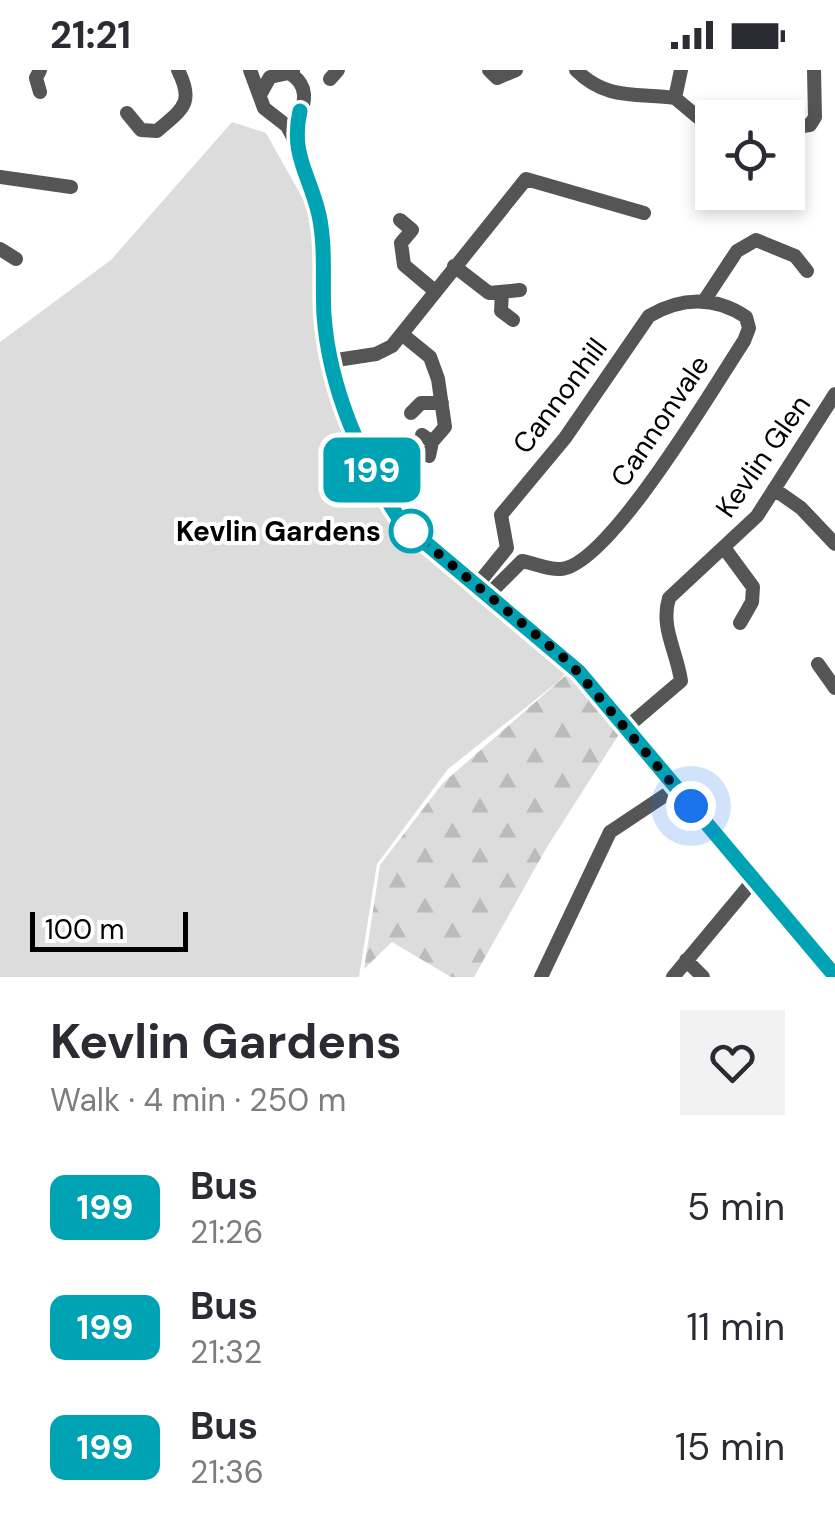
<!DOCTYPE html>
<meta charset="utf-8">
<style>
body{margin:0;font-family:"DM Sans",sans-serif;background:#f2f2f3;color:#2b2b33;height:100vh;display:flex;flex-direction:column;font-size:38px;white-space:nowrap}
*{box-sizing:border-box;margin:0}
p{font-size:32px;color:#7c7c81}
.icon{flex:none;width:55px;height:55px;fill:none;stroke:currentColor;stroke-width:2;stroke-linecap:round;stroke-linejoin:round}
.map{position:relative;height:907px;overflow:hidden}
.drawer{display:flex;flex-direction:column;background:#fff;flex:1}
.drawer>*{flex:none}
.badge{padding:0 20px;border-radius:15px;font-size:35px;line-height:65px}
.buttons{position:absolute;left:695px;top:30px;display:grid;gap:20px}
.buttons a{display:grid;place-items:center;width:110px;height:110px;border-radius:0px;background:#fff;box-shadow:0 5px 15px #0003;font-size:50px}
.scale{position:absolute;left:30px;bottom:25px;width:158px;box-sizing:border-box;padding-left:10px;border:5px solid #000;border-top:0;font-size:28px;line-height:35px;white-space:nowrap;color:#000;-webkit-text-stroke:8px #fff;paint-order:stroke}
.you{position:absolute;width:50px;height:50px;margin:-25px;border:8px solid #fff;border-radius:50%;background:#1a73e8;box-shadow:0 0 0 15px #1a73e833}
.map>.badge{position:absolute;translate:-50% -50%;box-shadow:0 0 0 5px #fff}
.round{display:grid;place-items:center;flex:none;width:105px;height:105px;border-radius:0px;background:#f2f2f3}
.head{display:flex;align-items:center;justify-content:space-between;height:170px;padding:0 50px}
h1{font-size:48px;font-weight:700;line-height:75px}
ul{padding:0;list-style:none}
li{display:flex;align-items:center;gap:30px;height:120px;padding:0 50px}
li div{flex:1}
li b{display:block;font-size:38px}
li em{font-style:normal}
li .badge{min-width:110px;font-weight:700;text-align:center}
.status{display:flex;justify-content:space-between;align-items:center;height:70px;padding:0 50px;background:#fff;direction:ltr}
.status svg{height:28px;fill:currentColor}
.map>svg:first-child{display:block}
</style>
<div class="status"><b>21:21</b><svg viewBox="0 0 49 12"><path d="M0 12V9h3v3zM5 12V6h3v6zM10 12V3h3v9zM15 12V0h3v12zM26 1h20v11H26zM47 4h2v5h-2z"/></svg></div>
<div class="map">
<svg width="835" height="907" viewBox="0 0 835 907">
<defs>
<pattern id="forest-firs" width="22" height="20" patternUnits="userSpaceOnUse" patternTransform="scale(2.5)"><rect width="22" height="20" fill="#dcdcdc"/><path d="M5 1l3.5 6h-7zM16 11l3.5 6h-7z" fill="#bbb"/></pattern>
</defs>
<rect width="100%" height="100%" fill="#fff"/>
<path fill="#dcdcdc" d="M232 52 266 63 312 145 326 301 333 323 394 454 414 475 569 599 559 611 448 699 377 794 359 907H0V272L111 190Z"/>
<path fill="url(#forest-firs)" d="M573 599 623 658 547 777 474 907H451L392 872 364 899 380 795 443 713Z"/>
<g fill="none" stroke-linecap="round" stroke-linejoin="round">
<path stroke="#555" stroke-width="14" d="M250 0 264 38 287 56 295 71 319 144 324 249 333 304 373 402 402 453 579 602 835 906
M489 0 497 8 516 0
M576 0C606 30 635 23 675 28
M289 3C317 19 298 45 295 70
M330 9 338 0
M40 22 36 8 40 0
M261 23 270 7 293 2
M675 28 700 49 712 54
M675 28 681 0
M127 43 141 60 157 61C182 39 195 34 178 0
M788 58 810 55 815 47 814 0
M0 107 71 117
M400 150 412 160 401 173 404 195 435 221
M0 179 16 189
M454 196 489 223 520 220
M502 222 501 241 513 250
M704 231 737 181 756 170 795 186 807 201
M403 265 430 287 438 309 445 357 432 372
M330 291 376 284 392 276 526 109 644 143
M411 343 421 333H442
M422 365 432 372 429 386
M774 419 801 438 835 474
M725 479 753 517 752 532 740 553
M477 515 507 478 501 445 565 368 649 246C681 227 715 226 746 247L749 258 744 271C716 313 608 498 560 499 549 500 534 493 522 491L489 524
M818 594 835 618
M627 657 681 611C677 581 660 558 669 528L757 446 835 324
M686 890 703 907
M541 907 610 762 676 718
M673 907 753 811"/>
</g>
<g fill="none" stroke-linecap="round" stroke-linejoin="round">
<g stroke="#fff" stroke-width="22">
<path id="line" d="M300 41C290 85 310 105 319 145 326 178 322 212 324 245 329 318 362 393 402 453L579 602 835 906"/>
</g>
<use href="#line" stroke="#00a3b4" stroke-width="15"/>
<path stroke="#000" stroke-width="10" stroke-dasharray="0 18" d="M411 461 570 593 691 736"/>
</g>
<circle fill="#fff" stroke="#00a3b4" stroke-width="5" cx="411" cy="461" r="20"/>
<g text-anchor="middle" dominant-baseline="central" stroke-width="8" stroke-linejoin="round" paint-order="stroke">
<g font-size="28" fill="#000" stroke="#fff">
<text transform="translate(560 326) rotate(-53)">Cannonhill</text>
<text transform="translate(660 351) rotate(-56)">Cannonvale</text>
<text transform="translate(763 386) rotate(-55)">Kevlin Glen</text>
</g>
<g font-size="28" font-weight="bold" fill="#000" stroke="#fff" text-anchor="end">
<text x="381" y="461">Kevlin Gardens</text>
</g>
</g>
</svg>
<div class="buttons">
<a><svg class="icon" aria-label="locate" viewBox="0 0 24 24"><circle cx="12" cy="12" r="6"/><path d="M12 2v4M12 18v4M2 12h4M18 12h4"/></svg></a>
</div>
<div class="scale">100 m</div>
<div class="you" style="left:691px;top:736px"></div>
<b class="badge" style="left:372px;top:400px;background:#00a3b4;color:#fff">199</b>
</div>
<section class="drawer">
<div class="head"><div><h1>Kevlin Gardens</h1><p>Walk · 4 min · 250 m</p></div><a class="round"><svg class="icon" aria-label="heart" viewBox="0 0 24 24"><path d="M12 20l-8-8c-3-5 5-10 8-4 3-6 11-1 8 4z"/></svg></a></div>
<ul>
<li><span class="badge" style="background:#00a3b4;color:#fff">199</span><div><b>Bus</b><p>21:26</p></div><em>5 min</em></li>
<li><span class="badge" style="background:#00a3b4;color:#fff">199</span><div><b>Bus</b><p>21:32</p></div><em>11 min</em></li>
<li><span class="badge" style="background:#00a3b4;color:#fff">199</span><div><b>Bus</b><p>21:36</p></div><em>15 min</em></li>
</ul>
</section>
